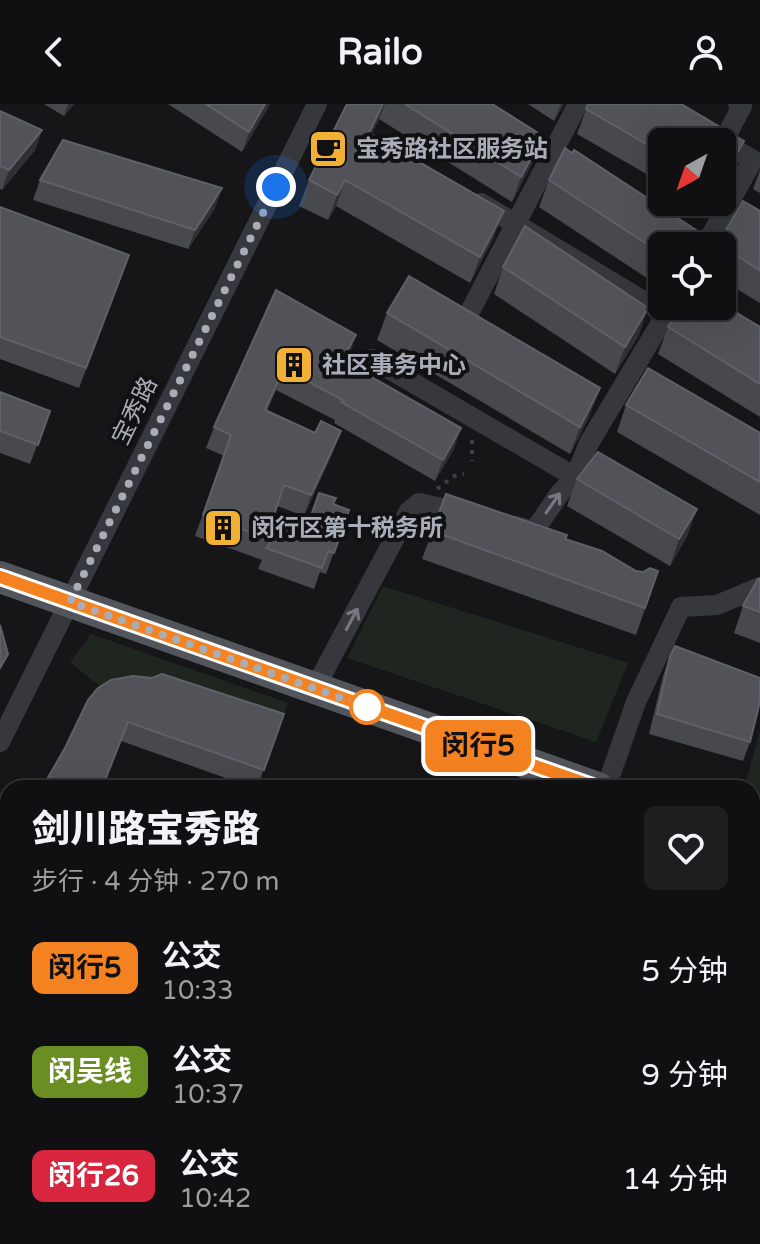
<!DOCTYPE html>
<html lang="zh">
<meta charset="utf-8">
<style>
body{margin:0;font-family:"Varela Round","Noto Sans SC",sans-serif;background:#1e1e20;color:#f1f3f6;height:100vh;display:flex;flex-direction:column;font-size:30px;white-space:nowrap}
*{box-sizing:border-box;margin:0}
p{font-size:26px;color:#9c9d9f}
.icon{flex:none;width:44px;height:44px;fill:none;stroke:currentColor;stroke-width:2;stroke-linecap:round;stroke-linejoin:round}
.map{position:relative;flex:1;overflow:hidden}
.sheet{position:absolute;left:0px;top:676px;width:760px;height:464px;display:flex;flex-direction:column;background:#101012;border-radius:24px 24px 0 0;box-shadow:0 8px 32px #0002,0 0 0 2px #303032}
.sheet>*{flex:none}
.badge{padding:0 16px;border-radius:12px;font-size:28px;line-height:52px}
.needle{width:52px;rotate:220deg}
.fabs{position:absolute;left:648px;top:24px;display:grid;gap:16px}
.fabs a{display:grid;place-items:center;width:88px;height:88px;border-radius:12px;background:#101012;box-shadow:0 8px 32px #0002,0 0 0 2px #303032;font-size:40px}
.you{position:absolute;width:40px;height:40px;margin:-20px;border:6px solid #fff;border-radius:50%;background:#1a73e8;box-shadow:0 0 0 12px #1a73e833}
.map>.badge{position:absolute;translate:-50% -50%;box-shadow:0 0 0 4px #fff}
.round{display:grid;place-items:center;flex:none;width:84px;height:84px;border-radius:12px;background:#1e1e20}
.head{display:flex;align-items:center;justify-content:space-between;height:136px;padding:0 32px}
h1{font-size:38px;font-weight:800;line-height:60px}
ul{padding:0;list-style:none}
li{display:flex;align-items:center;gap:24px;height:104px;padding:0 32px}
li div{flex:1}
li b{display:block;font-size:30px}
li em{font-style:normal}
li .badge{min-width:88px;font-weight:700;text-align:center}
header{display:flex;justify-content:space-between;align-items:center;height:104px;padding:0 32px;background:#101012;font-size:36px;font-weight:800}
.map>svg:first-child{display:block}
</style>
<header><svg class="icon" aria-label="back" viewBox="0 0 24 24"><path d="M15 5l-7 7 7 7"/></svg>Railo<svg class="icon" aria-label="person" viewBox="0 0 24 24"><circle cx="12" cy="8" r="4"/><path d="M4 21q1-7 8-7t8 7"/></svg></header>
<div class="map">
<svg width="760" height="1140" viewBox="0 0 760 1140">
<rect width="100%" height="100%" fill="#161618"/>
<path fill="#222225" d="M0 815 8 819V886L0 902Z
M5 1030 8 1031V1093L0 1089V1037Z
M84 1132H168L184 1140H100Z"/>
<path fill="#1e261f" d="M383 482 628 559 596 638 347 554Z
M91 530 288 599 277 629 103 585 70 558Z
M760 627V706L752 703V684H744Z
M752 767 760 770V878L752 875Z"/>
<g fill="none" stroke-linecap="round" stroke-linejoin="round">
<path stroke="#3d3f44" stroke-width="4" stroke-dasharray="4 6" stroke-linecap="butt" d="M472 336V357
M437 385 454 372 464 370"/>
<path stroke="#37383d" stroke-width="20" d="M723 38 742 2 738 0
M481 99 642 196
M705 142 753 56 717 35
M464 219 578 0
M372 255 575 373
M515 422 534 427 560 389 575 373 589 339 671 202
M315 584 409 407 419 399 465 409
M0 638 317 0
M606 684 636 598 681 503 717 501 760 483
M752 955 760 958
M0 964 8 948
M0 1006 8 1010
M752 1047 760 1030
M197 1132 212 1140
M237 1140 242 1137 247 1140
M602 1140 607 1132
M707 1140 711 1132"/>
<path stroke="#53555c" stroke-width="32" d="M0 473 598 684
M752 738 760 741"/>
</g>
<path fill="#47494d" d="M44 0H74L64 12Z
M168 0H270L242 48Z
M347 0H492L543 32 533 57 512 98 379 15 371 31 494 133 470 179 336 102 328 116 299 102 309 76Z
M528 0H564L554 17Z
M588 0H681L744 37 735 62 722 85V38H662V79L577 30Z
M0 7 42 26 35 46 2 86 0 85Z
M760 66V89L753 85Z
M40 76 215 104 188 145 33 96Z
M549 76 662 142V184L539 103Z
M743 97 760 107V199L722 176V142H717Z
M694 98H715L710 107Z
M0 103 129 151 79 284 0 255Z
M503 163 639 231 615 270 494 190Z
M276 186 349 252 345 258 454 345 435 377 334 319 335 316 276 286 267 307 333 348 304 412 277 402 273 414 306 426 333 400 349 406 326 470 320 468 314 485 258 465 262 456 195 432 224 352 206 344 214 323Z
M387 209 590 311 570 350 377 236Z
M668 223H760V313L658 250Z
M0 288 50 307 30 360 0 349Z
M626 301 760 329V411L617 328Z
M577 375 697 405 687 432 670 462 567 402Z
M446 390 565 435 636 467 643 468 658 467 636 531 422 455Z
M760 474V539L734 529 743 502Z
M670 552 750 638 743 657 649 630 663 572Z
M88 596 284 610 257 684H254L121 637 65 644Z
M0 742H8V778L0 774Z
M752 845 760 848V920L752 917Z
M752 1058 760 1062V1140L741 1132H752Z
M260 1132H283L279 1140H276Z
M474 1132H585L581 1140H490Z"/>
<path fill="#2f3033" d="M68 0H74L64 12Z
M265 0H270L242 48 249 28Z
M383 0H385L379 15 359 55 369 29Z
M561 0H564L554 17Z
M42 26 35 46 2 86 9 66Z
M543 32 533 57 512 98 521 73Z
M744 37 735 62 722 85V76Z
M345 76 336 102 328 116 337 91Z
M222 84 215 104 188 145 195 126Z
M504 107 494 133 470 179 480 153Z
M696 126 690 142H685Z
M648 204 639 231 615 270 625 243Z
M356 231 349 252 335 277 342 256Z
M284 265 276 286 257 327 265 306Z
M600 284 590 311 570 350 580 323Z
M461 324 454 345 435 377 443 356Z
M341 327 333 348 304 412 311 391Z
M697 405 687 432 670 462 679 435Z
M760 997V1019H753L752 1021V1010Z"/>
<path fill="#525359" stroke="#5f6168" stroke-width="2" d="M206 0H265L249 28Z
M347 0H383L369 29 504 107 480 153 345 76 337 91 309 76Z
M405 0H492L543 32 521 73Z
M588 0H681L744 37 722 76V38H662V49L586 5Z
M0 7 42 26 9 66 0 62Z
M63 36 222 84 195 126 40 76Z
M565 44 572 49 574 46 696 126 685 142H662V150L549 76Z
M743 97 760 107V166L722 143V142L717 141Z
M0 103 129 151 86 264 0 233Z
M525 122 648 204 625 243 503 163Z
M409 172 600 284 580 323 387 209Z
M276 186 356 231 342 256 461 324 443 356 341 298 343 296 284 265 265 306 315 329 321 317 341 327 311 391 284 381 273 414 306 426 319 389 336 394 333 400 349 406 334 449 328 447 322 464 266 444 272 436 203 411 231 331 214 323Z
M722 200 760 223V280L668 223 681 202H722Z
M648 264 760 329V378L626 301Z
M0 288 50 307 38 341 0 327Z
M598 348 697 405 679 435 577 375Z
M446 390 567 431 565 435 602 447 636 467 643 468 650 464 658 467 645 504 432 427Z
M760 474V508L743 502 758 475Z
M0 521 8 550 0 564Z
M675 542 760 574V597L750 638 657 610 670 552Z
M162 570 284 610 264 666 128 618 102 684H42L65 644 88 596 98 584 111 576 133 572 152 574Z
M2 739 8 742V765L0 761V742Z
M752 845 760 848V889L752 887Z
M752 958 760 962V997L753 1007 752 1006Z
M752 1058 760 1062V1109L752 1106Z
M398 1132H409L424 1140H393Z
M539 1132H585L581 1140H555Z"/>
<defs><path id="oneway-shaft" d="M-6 0H5M1.5-3L5.5 0L1.5 3" fill="none" stroke-width="1.6" stroke-linecap="round" stroke-linejoin="round" transform="scale(2)"/></defs>
<g stroke="#757881">
<use href="#oneway-shaft" transform="translate(553 399) rotate(-55)"/>
<use href="#oneway-shaft" transform="translate(352 515) rotate(-62)"/>
</g>
<g fill="none" stroke-linecap="round" stroke-linejoin="round">
<g stroke="#fff" stroke-width="18">
<path id="line" d="M0 473 598 684"/>
</g>
<use href="#line" stroke="#f58220" stroke-width="12"/>
<path stroke="#a8adb8" stroke-width="8" stroke-dasharray="0 14.4" d="M276 83 70 498 367 603"/>
</g>
<defs>
<g id="cafe-square" transform="scale(2)"><rect x="-9" y="-9" width="18" height="18" rx="4" fill="#f2b134" stroke="#111113"/><path d="M-5.5-4.5H6V0H3Q3 3.5 0 3.5H-2.5Q-5.5 3.5-5.5 0ZM3-3.2v2h1.7v-2ZM-6 4.5H4V6H-6Z" fill="#111"/></g>
<g id="building-square" transform="scale(2)"><rect x="-9" y="-9" width="18" height="18" rx="4" fill="#f2b134" stroke="#111113"/><path d="M-4-6H4V6H1V3H-1V6H-4ZM-2.5-4.3h1.7v1.8h-1.7ZM.8-4.3h1.7v1.8H.8ZM-2.5-1h1.7V.8h-1.7ZM.8-1h1.7V.8H.8Z" fill="#111"/></g>
</defs>
<g fill-rule="evenodd">
<use href="#cafe-square" x="328" y="45"/>
<use href="#building-square" x="294" y="261"/>
<use href="#building-square" x="223" y="424"/>
</g>
<circle fill="#fff" stroke="#f58220" stroke-width="4" cx="367" cy="603" r="16"/>
<g text-anchor="middle" dominant-baseline="central" stroke-width="8" stroke-linejoin="round" paint-order="stroke">
<g font-size="24" font-weight="bold" fill="#a8adb8" stroke="#111113" text-anchor="start">
<text x="356" y="45">宝秀路社区服务站</text>
<text x="322" y="261">社区事务中心</text>
<text x="251" y="424">闵行区第十税务所</text>
</g>
<g font-size="24" fill="#a8adb8" stroke="#111113">
<text transform="translate(135 307) rotate(-64)">宝秀路</text>
</g>
</g>
</svg>
<div class="fabs">
<a><svg class="needle" viewBox="-14 -14 28 28"><path d="M0-13l5 13h-10z" fill="#e53935"/><path d="M0 13l5-13h-10z" fill="#9c9d9f"/></svg></a>
<a><svg class="icon" aria-label="locate" viewBox="0 0 24 24"><circle cx="12" cy="12" r="6"/><path d="M12 2v4M12 18v4M2 12h4M18 12h4"/></svg></a>
</div>
<div class="you" style="left:276px;top:83px"></div>
<b class="badge" style="left:478px;top:642px;background:#f58220;color:#111">闵行5</b>
<section class="sheet">
<div class="head"><div><h1>剑川路宝秀路</h1><p>步行 · 4 分钟 · 270 m</p></div><a class="round"><svg class="icon" aria-label="heart" viewBox="0 0 24 24"><path d="M12 20l-8-8c-3-5 5-10 8-4 3-6 11-1 8 4z"/></svg></a></div>
<ul>
<li><span class="badge" style="background:#f58220;color:#111">闵行5</span><div><b>公交</b><p>10:33</p></div><em>5 分钟</em></li>
<li><span class="badge" style="background:#6b8e23;color:#fff">闵吴线</span><div><b>公交</b><p>10:37</p></div><em>9 分钟</em></li>
<li><span class="badge" style="background:#d7263d;color:#fff">闵行26</span><div><b>公交</b><p>10:42</p></div><em>14 分钟</em></li>
</ul>
</section>
</div>
